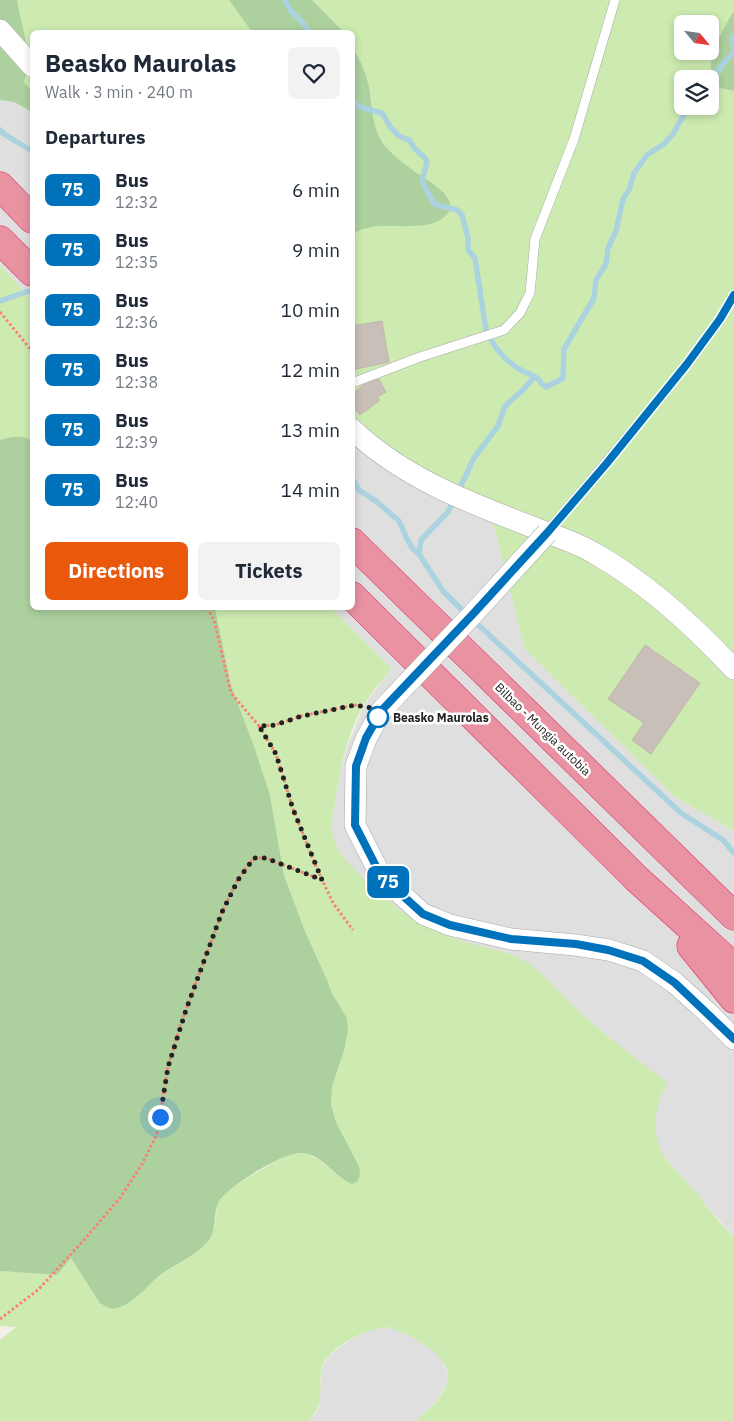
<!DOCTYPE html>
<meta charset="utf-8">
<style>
body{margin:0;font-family:"IBM Plex Sans",sans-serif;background:#f2f2f3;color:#1f2937;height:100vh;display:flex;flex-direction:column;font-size:19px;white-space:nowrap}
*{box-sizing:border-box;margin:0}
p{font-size:16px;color:#747a83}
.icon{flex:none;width:28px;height:28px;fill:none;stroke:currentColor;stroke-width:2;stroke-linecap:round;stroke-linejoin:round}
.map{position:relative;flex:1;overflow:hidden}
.side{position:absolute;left:30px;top:30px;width:325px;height:580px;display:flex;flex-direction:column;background:#fff;border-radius:8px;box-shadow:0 2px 8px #0003}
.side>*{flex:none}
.badge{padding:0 10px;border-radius:8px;font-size:18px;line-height:32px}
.needle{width:32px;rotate:119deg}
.fabs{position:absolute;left:674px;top:15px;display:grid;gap:10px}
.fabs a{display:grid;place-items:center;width:45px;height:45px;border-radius:8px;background:#fff;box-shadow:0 2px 8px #0003;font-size:25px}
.you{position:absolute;width:25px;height:25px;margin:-12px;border:4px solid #fff;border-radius:50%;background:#1a73e8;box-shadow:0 0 0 8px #1a73e833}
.map>.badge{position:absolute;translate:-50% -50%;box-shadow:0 0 0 2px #fff}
h2{padding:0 15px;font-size:19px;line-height:45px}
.round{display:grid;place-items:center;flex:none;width:52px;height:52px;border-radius:8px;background:#f2f2f3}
.overview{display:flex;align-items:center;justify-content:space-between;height:85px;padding:0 15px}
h1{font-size:24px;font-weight:700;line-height:38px}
.primary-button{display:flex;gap:10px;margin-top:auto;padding:10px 15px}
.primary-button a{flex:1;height:58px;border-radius:8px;background:#ea580c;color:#fff;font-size:20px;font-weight:700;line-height:58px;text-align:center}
.primary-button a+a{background:#f2f2f3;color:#1f2937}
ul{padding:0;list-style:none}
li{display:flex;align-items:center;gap:15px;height:60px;padding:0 15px}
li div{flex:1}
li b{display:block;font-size:19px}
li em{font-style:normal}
li .badge{min-width:55px;font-weight:700;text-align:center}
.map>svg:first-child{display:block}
</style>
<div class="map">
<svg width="734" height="1421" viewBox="0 0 734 1421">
<rect width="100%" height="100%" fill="#f2efe9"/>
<path fill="#e0dfdf" d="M0 100 14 102 32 112V300L0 265Z
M353 431 486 503 498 541 674 796 734 831V1237L666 1159 657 1145 655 1127 656 1109 658 1101 667 1083 592 1024 532 966 454 938 430 928 411 918 391 905 374 890 349 865 334 842 331 830 332 823 339 779 346 750 364 705 392 668 381 658 331 608H352Z
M379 1327 391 1328 425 1344 435 1352 443 1361 448 1376 447 1383 439 1398 416 1421H308L316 1413 319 1406 322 1369 329 1356 344 1344 368 1330Z"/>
<path fill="#cdebb0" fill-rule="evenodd" d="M17 0H229L252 32H32V91L24 82 26 76Z
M312 0H734V11L714 52 725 90 734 91V831L674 796 524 648 498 541 486 503 353 431V234L366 228 379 226 449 199C436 182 414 173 398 159 366 130 377 115 367 79 364 68 357 58 353 48 351 44 353 37 352 32H343L333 21ZM682 24H710V51H682ZM682 79H710V106H682Z
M0 265 32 300V440L11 437 0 440Z
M215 608H331L381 658 392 668C383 680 372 691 364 705 343 740 338 784 332 823 331 844 344 859 357 872 386 902 418 926 457 939 482 948 511 950 532 966 551 981 567 1000 584 1016 611 1040 640 1061 668 1083 660 1095 657 1105 656 1119 653 1154 673 1166 694 1190 707 1206 719 1223 734 1237V1421H416C425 1412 437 1403 443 1392 463 1358 415 1339 391 1328 372 1324 329 1347 323 1366 316 1388 328 1401 308 1421H0V1340L16 1327 0 1326V1271L56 1275 71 1258 99 1302 131 1300 161 1275 193 1254 215 1226 217 1205 221 1197 237 1184 278 1160 296 1153 308 1154 319 1160 345 1181 359 1166 336 1122 331 1104 332 1087 345 1047 348 1032 347 1018 332 993 328 982 305 931 284 875 270 795 255 749 231 685Z"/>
<path fill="#add19e" d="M0 0H17C21 27 34 54 24 82L32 91V112L14 102 0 100Z
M229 0H312L333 21 343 32H252Z
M734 11V91C689 87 721 32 734 11Z
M352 47C361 61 368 77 370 93 373 114 373 131 386 147 394 156 403 163 413 170 423 178 460 196 448 213 433 234 388 222 367 228 362 229 357 232 353 234Z
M11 437H22L32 440V608H215L231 685 255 749 270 795 284 875 305 931 328 982 332 993 347 1018 348 1031 345 1047 332 1087 331 1104 336 1122 359 1166 360 1174 358 1181 352 1184C334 1177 321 1153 301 1153 284 1152 224 1188 218 1203 213 1215 217 1229 209 1240 196 1256 175 1264 159 1276 147 1286 133 1304 117 1308 110 1310 105 1306 99 1302L71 1258 57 1275 0 1271V440Z"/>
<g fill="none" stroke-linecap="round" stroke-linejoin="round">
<path stroke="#aad3df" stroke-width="5.5" d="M285 0C289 14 303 19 309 32
M734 35 732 40 734 48
M709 79 716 74 725 61 734 52
M352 99 359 107 382 113 391 128 399 136 409 140 415 149 425 158 427 162 423 177V183L434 204 457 210 462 215 468 238V250L475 258 486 330C494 348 504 360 521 370 526 373 535 376 538 379 542 383 541 385 546 387L562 379 563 375 564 349 594 298 596 280 606 264 608 248 616 231 623 199 629 190 634 173 647 155 664 144 673 134 689 106
M0 130 4 134 32 151
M0 301 32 290
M352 478 359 490 376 501 399 521 407 539 413 549 419 554 443 591 466 614
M458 492 474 458 498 426 505 406 524 389 534 377
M419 554 421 540 447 513 454 501
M473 620 681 813 723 840 734 853"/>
</g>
<path fill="#c7bfb8" stroke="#c4b6ab" d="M382 321 389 362 352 370V326Z
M379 379 386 392 377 397 380 400 360 415 352 406V395L363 385Z
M645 645 700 683 651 754 632 740 644 723 608 699Z"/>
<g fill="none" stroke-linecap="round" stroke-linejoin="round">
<g stroke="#a9a9a9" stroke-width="10">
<path id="service" d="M352 383 420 357 504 330 520 313 530 293 535 239 574 139 615 0
M547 533 676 378 720 319 734 295"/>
</g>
<g stroke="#a9a9a9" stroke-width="22">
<path id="tertiary" d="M0 30 32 66
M352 429C403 478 470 503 535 528 554 536 576 542 594 553 647 583 693 625 734 669
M382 710 366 739 356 766 355 825 381 876 423 914 450 925 511 939 575 945 609 950 643 961 675 983 706 1011 734 1039"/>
</g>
<g stroke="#dc2a67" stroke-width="29">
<path id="motorway" d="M0 186 32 219
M0 240 32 272
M352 542 734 916
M352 596 637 879 734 967
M691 946 734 999"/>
</g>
<path stroke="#fa8072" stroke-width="3" stroke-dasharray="2.5 2.5" stroke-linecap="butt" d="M0 312 32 351
M207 608 214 620 231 693 259 726 275 725 301 716 355 705 364 707
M259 726 276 754 293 809 317 869 333 903 353 930
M0 1319 39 1289 83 1241 120 1198 142 1164 157 1134 168 1067 180 1026 222 912 238 879 254 858H266L322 880"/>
<use href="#service" stroke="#fff" stroke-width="9"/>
<use href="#tertiary" stroke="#fff" stroke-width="21"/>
<use href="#motorway" stroke="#e892a2" stroke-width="28"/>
<g stroke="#a9a9a9" stroke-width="22" stroke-linecap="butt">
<path id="tertiary-bridge" d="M382 710 473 614 547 533"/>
</g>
<use href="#tertiary-bridge" stroke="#fff" stroke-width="21"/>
</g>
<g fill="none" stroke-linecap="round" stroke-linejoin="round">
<g stroke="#fff" stroke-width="11">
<path id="line" d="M734 295 720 319 687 364 607 463 547 533 473 614 382 710 366 738 356 766 355 825 381 876 423 914 450 925 511 939 576 944 608 950 643 961 675 983 734 1039"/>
</g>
<use href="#line" stroke="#0072bc" stroke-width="8"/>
<path stroke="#222" stroke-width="5" stroke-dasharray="0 9" d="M160 1117 168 1067 186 1010 222 912 238 880 254 858H266L322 880 293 809 276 754 259 726 275 725 302 716 355 705 382 710 378 717"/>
</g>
<circle fill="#fff" stroke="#0072bc" stroke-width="2.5" cx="378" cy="717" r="10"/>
<g text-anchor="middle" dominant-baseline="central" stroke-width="5" stroke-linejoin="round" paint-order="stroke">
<g font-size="12" font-weight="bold" fill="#222" stroke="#fff" text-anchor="start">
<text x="393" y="717">Beasko Maurolas</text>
</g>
<g font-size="12" fill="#222" stroke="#fff">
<text transform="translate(543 729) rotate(44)">Bilbao - Mungia autobia</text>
</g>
</g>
</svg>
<div class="fabs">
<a><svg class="needle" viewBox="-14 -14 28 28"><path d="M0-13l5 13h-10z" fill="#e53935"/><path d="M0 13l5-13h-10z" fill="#747a83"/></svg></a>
<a><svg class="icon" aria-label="layers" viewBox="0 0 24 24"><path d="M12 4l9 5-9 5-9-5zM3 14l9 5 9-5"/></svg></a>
</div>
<div class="you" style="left:160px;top:1117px"></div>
<b class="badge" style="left:388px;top:882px;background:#0072bc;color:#fff">75</b>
<section class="side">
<div class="overview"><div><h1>Beasko Maurolas</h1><p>Walk · 3 min · 240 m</p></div><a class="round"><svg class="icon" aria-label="heart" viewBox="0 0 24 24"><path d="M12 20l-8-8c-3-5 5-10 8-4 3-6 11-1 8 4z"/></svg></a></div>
<h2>Departures</h2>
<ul>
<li><span class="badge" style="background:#0072bc;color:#fff">75</span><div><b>Bus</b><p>12:32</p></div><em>6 min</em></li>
<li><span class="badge" style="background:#0072bc;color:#fff">75</span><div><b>Bus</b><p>12:35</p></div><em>9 min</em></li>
<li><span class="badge" style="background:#0072bc;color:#fff">75</span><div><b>Bus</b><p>12:36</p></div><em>10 min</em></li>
<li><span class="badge" style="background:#0072bc;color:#fff">75</span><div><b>Bus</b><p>12:38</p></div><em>12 min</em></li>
<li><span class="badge" style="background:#0072bc;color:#fff">75</span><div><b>Bus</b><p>12:39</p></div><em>13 min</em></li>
<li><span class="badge" style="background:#0072bc;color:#fff">75</span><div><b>Bus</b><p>12:40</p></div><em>14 min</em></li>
</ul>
<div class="primary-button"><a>Directions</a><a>Tickets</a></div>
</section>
</div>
